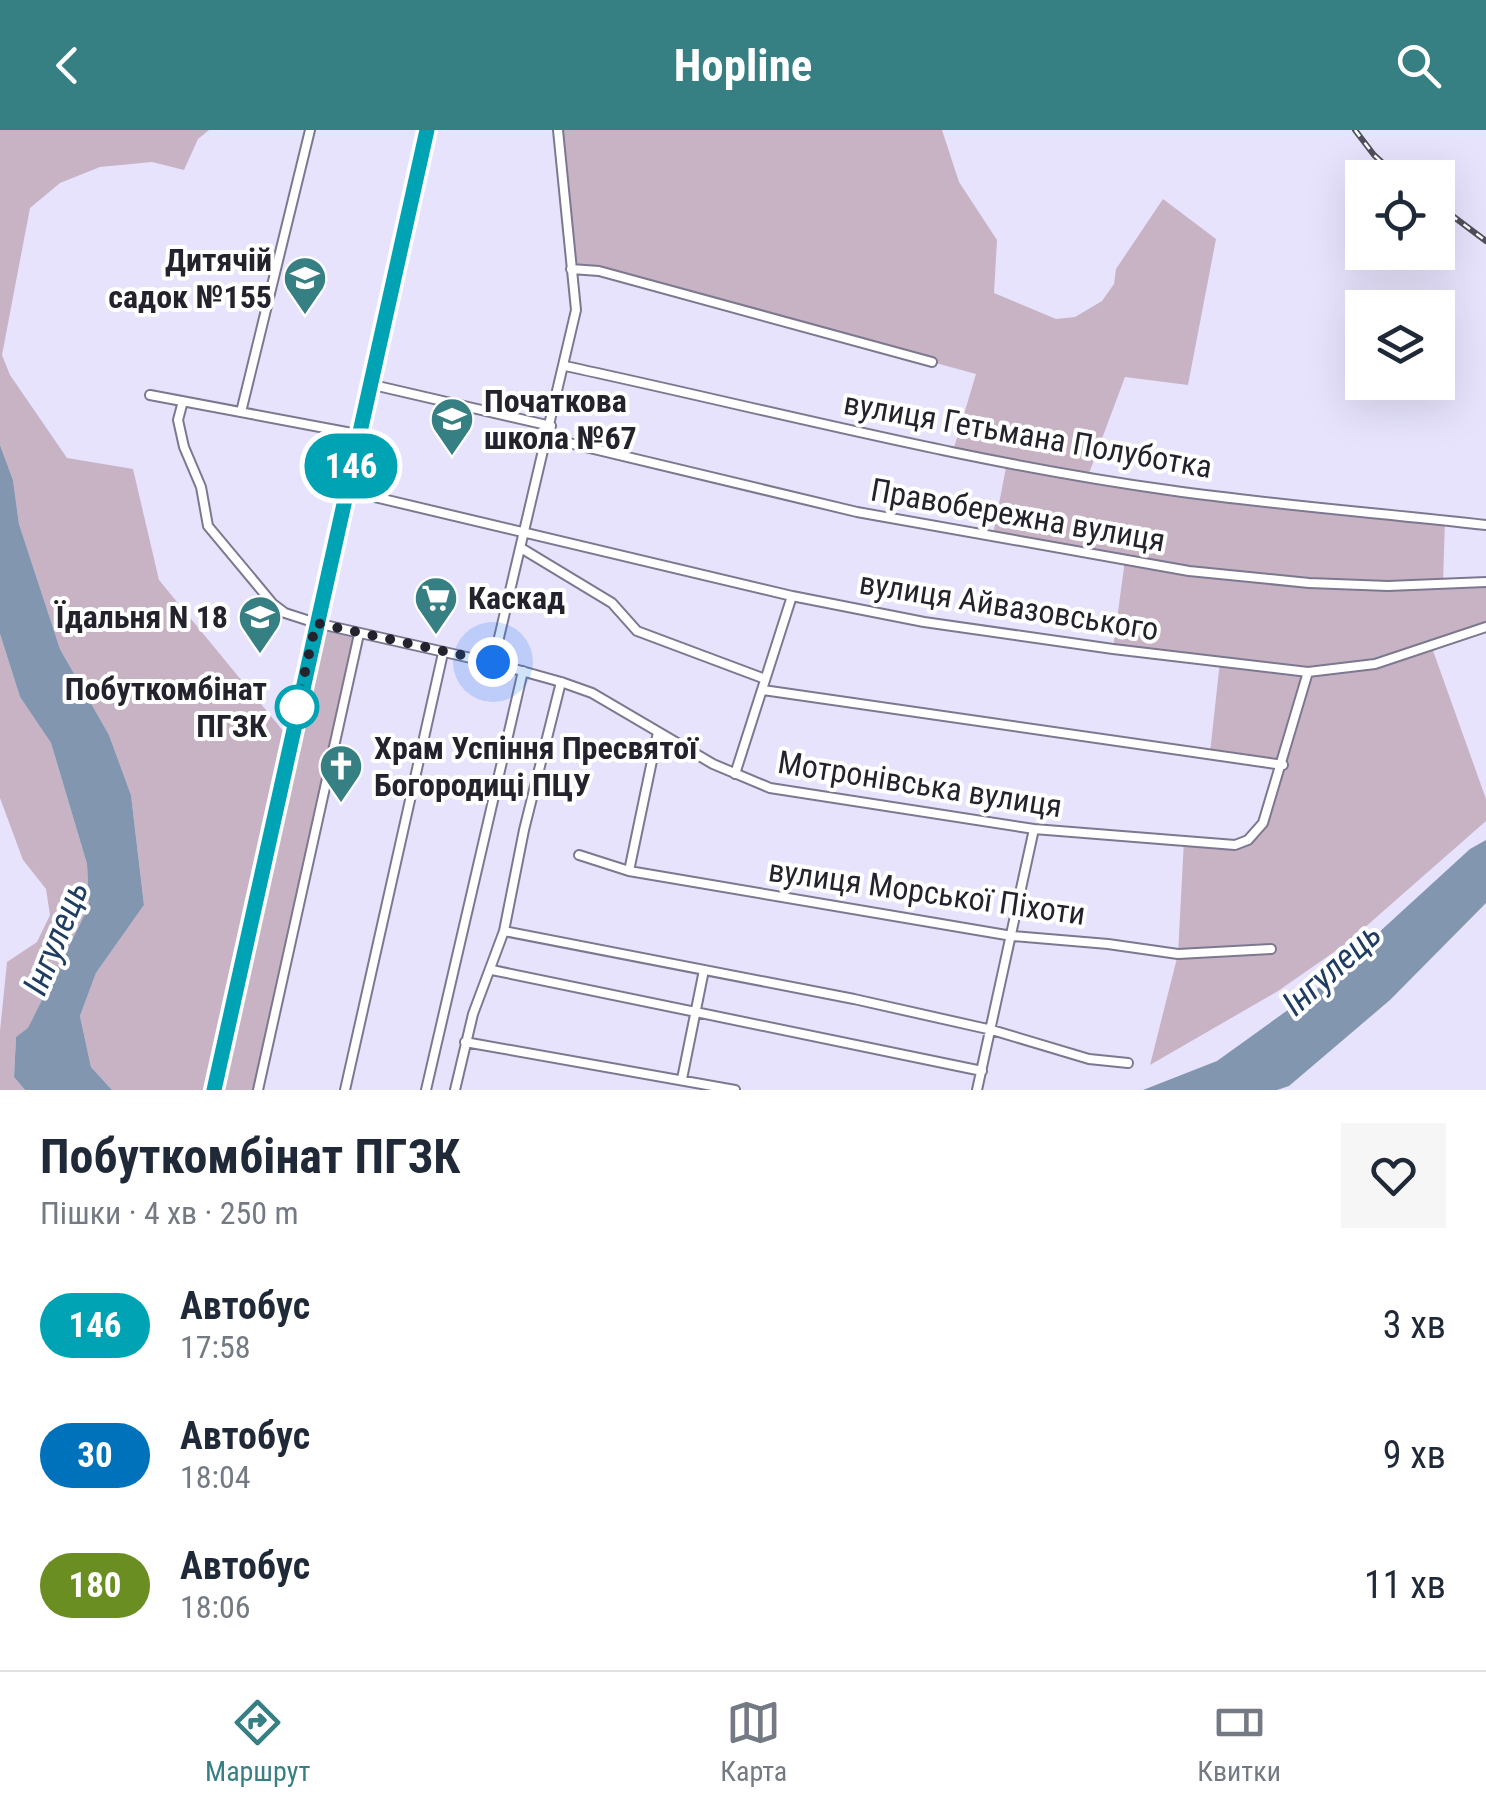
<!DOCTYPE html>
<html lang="uk">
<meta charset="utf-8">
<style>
body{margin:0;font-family:"Roboto Condensed",sans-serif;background:#f6f6f7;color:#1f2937;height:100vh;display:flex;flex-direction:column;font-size:38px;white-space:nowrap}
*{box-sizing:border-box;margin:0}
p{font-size:32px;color:#747a83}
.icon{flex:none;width:55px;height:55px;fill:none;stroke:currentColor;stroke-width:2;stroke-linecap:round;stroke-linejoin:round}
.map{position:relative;height:960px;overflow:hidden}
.details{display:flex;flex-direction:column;background:#fff;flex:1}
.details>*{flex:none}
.badge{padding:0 20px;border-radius:32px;font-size:35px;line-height:65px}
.fabs{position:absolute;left:1345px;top:30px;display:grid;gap:20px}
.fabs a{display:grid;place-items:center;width:110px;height:110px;border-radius:0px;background:#fff;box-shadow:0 10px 40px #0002;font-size:50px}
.you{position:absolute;width:50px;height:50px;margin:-25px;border:8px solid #fff;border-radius:50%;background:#1a73e8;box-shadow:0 0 0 15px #1a73e833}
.map>.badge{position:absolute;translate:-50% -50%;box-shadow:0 0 0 5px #fff}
.round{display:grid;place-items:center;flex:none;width:105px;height:105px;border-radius:0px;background:#f6f6f7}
.overview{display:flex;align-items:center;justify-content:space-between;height:170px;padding:0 40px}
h1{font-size:48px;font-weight:700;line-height:75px}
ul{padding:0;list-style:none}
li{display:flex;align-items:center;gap:30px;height:130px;padding:0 40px}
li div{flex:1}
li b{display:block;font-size:38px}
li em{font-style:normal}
li .badge{min-width:110px;font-weight:700;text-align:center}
header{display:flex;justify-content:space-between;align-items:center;height:130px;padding:0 40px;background:#367f82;color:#fff;font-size:45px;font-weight:700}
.tab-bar{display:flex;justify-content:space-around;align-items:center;height:140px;border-top:2px solid #e0e1e3;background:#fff;font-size:28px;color:#747a83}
.tab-bar a{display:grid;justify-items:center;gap:5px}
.tab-bar .current{color:#367f82}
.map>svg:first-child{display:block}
</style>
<header><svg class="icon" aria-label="back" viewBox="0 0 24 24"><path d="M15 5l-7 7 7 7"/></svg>Hopline<svg class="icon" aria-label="search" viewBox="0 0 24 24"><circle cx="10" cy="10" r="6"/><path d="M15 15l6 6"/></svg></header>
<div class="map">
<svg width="1486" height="960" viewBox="0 0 1486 960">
<rect width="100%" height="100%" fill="#e7e3fd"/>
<path fill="#c8b3c5" d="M0 0H209L198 9 184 40 152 32 100 37 60 53 30 78 2 225 10 245 67 328 133 339 159 450 289 608 316 493 359 504 258 960H112L91 937 80 886 96 843 144 775 131 665 109 605 60 519 19 394 13 350 0 315Z
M558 0H942L959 52 997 110 994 163 1056 189 1075 187 1102 171 1114 154 1116 139 1163 69 1216 109 1188 255 1125 247 1088 346 1169 361 1445 390 1443 453 1486 452V497L1431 515 1486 669V691L1347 813 1278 861 1150 935 1178 824 1184 710 1235 715 1255 705 1283 636 1210 623 1220 531 1113 519 1125 430 993 405 1007 332 953 321 976 244 599 141 571 139Z
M0 504 20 567 51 613 87 734 89 776 28 899 16 907 14 947 25 960H0V901L7 832 37 812 50 785 46 759 23 730 0 668Z"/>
<path fill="#8296af" d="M0 315 13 350 19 394 60 519 109 605 131 665 144 775 96 843 80 886 91 937 112 960H25L14 947 16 907 28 898 89 776 87 734 51 613 20 567 0 504Z
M1486 710V773L1390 870 1289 956 1277 960H1143L1217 931 1317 859 1470 719Z"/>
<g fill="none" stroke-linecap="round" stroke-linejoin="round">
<g stroke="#7c788f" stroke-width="12">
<path id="street" d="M571 139 599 141 932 232
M565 236C766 279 965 332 1168 360 1274 375 1380 383 1486 395
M369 254 551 296
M150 265 357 304
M183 271 178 290 184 317 201 357 208 396 273 474 285 483 316 493 493 533 561 552 592 563 713 634 770 658 1034 699 1235 715 1248 710 1263 693 1308 542
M241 282 310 0
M548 308 857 382 1189 441 1309 453 1388 456 1486 452
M345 360 792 466 924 492 1113 519 1308 542 1375 534 1486 497
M521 418 612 473 637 501 765 549
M493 533 576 180 558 0
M763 560 1283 635
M735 644 792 466
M579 725 629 741 1012 806 1108 814 1178 824 1271 819
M629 741 658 602
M504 801 854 869 992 900 1089 929 1128 933
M492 840 982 941
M465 912 735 960
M682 949 704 840
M258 960 359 504
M345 960 443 523
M426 960 523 541
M455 960 473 884 504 801 524 700 561 552
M977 960 1034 699"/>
</g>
<g stroke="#7c788f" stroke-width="16">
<path id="secondary" d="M214 960 427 0"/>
</g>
<use href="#street" stroke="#fff" stroke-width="8"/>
<use href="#secondary" stroke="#fff" stroke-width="11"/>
<g stroke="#524f5d" stroke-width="6">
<path id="rail" d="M1355 0 1374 25 1399 48
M1438 75 1486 111"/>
</g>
<use href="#rail" stroke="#fff" stroke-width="2.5" stroke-dasharray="8" stroke-linecap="butt"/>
</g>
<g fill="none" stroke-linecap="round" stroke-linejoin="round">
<g stroke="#fff" stroke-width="22">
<path id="line" d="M214 960 427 0"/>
</g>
<use href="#line" stroke="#00a3b4" stroke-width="15"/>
<path stroke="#24222c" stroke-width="10" stroke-dasharray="0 18" d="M297 577 316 493 493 532"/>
</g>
<defs>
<g id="school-pin" transform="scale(2.25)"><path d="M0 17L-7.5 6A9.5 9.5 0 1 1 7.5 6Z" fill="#367f82" stroke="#fff"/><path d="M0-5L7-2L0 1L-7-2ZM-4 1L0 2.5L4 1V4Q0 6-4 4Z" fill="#fff"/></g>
<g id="supermarket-pin" transform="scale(2.25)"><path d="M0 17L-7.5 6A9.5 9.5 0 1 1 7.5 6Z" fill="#367f82" stroke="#fff"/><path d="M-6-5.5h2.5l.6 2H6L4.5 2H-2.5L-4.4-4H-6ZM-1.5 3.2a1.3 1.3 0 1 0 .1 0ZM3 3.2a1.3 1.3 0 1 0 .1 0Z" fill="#fff"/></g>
<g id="church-pin" transform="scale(2.25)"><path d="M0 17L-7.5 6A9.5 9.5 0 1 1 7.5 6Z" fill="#367f82" stroke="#fff"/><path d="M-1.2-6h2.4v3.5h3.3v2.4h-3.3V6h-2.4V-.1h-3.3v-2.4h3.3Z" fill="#fff"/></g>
</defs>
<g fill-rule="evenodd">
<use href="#school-pin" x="305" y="148"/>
<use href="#school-pin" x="452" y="289"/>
<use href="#supermarket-pin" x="436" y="468"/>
<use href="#school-pin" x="260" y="487"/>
<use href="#church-pin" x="341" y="636"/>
</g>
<circle fill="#fff" stroke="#00a3b4" stroke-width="5" cx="297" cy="577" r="20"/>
<g text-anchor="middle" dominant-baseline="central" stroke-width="8" stroke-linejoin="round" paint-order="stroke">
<g font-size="32" font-weight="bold" fill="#24222c" stroke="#fff" text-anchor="start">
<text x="272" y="130" text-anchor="end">Дитячій<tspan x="272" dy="37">садок №155</tspan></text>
<text x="484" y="271">Початкова<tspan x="484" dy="37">школа №67</tspan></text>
<text x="468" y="468">Каскад</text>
<text x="228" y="487" text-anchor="end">Їдальня N 18</text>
<text x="374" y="618">Храм Успіння Пресвятої<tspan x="374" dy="37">Богородиці ПЦУ</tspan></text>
</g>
<g font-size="32" fill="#24222c" stroke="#fff">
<text transform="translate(1028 305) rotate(10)">вулиця Гетьмана Полуботка</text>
<text transform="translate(1018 385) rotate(10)">Правобережна вулиця</text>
<text transform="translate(1009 476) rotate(9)">вулиця Айвазовського</text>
<text transform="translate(920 654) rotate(9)">Мотронівська вулиця</text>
<text transform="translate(927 762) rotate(8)">вулиця Морської Піхоти</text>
</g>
<g font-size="32" font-weight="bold" fill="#24222c" stroke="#fff" text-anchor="end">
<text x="267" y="559">Побуткомбінат<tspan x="267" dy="37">ПГЗК</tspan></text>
</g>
<g font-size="35" font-style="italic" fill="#1f3c62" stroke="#fff">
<text transform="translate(56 808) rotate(-68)">Інгулець</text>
<text transform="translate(1332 839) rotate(-42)">Інгулець</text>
</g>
</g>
</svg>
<div class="fabs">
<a><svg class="icon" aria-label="locate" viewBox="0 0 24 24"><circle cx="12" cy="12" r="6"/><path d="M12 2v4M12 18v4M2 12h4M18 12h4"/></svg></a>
<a><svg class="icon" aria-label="layers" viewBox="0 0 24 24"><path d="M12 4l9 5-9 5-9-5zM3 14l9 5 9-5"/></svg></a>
</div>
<div class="you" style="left:493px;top:532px"></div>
<b class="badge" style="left:351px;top:336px;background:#00a3b4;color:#fff">146</b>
</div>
<section class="details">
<div class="overview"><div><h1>Побуткомбінат ПГЗК</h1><p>Пішки · 4 хв · 250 m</p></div><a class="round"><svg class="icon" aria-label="heart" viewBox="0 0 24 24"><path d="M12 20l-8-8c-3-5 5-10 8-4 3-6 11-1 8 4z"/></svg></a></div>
<ul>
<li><span class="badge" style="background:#00a3b4;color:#fff">146</span><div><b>Автобус</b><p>17:58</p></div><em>3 хв</em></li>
<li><span class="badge" style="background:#0072bc;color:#fff">30</span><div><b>Автобус</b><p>18:04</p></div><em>9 хв</em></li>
<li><span class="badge" style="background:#6b8e23;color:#fff">180</span><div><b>Автобус</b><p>18:06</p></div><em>11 хв</em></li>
</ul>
</section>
<nav class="tab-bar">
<a class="current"><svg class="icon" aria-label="directions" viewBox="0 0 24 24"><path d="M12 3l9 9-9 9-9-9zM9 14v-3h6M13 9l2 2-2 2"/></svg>Маршрут</a>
<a><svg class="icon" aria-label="map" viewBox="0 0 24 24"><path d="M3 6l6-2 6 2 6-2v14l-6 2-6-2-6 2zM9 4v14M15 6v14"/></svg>Карта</a>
<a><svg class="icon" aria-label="tickets" viewBox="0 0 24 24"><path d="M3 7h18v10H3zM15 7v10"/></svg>Квитки</a>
</nav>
